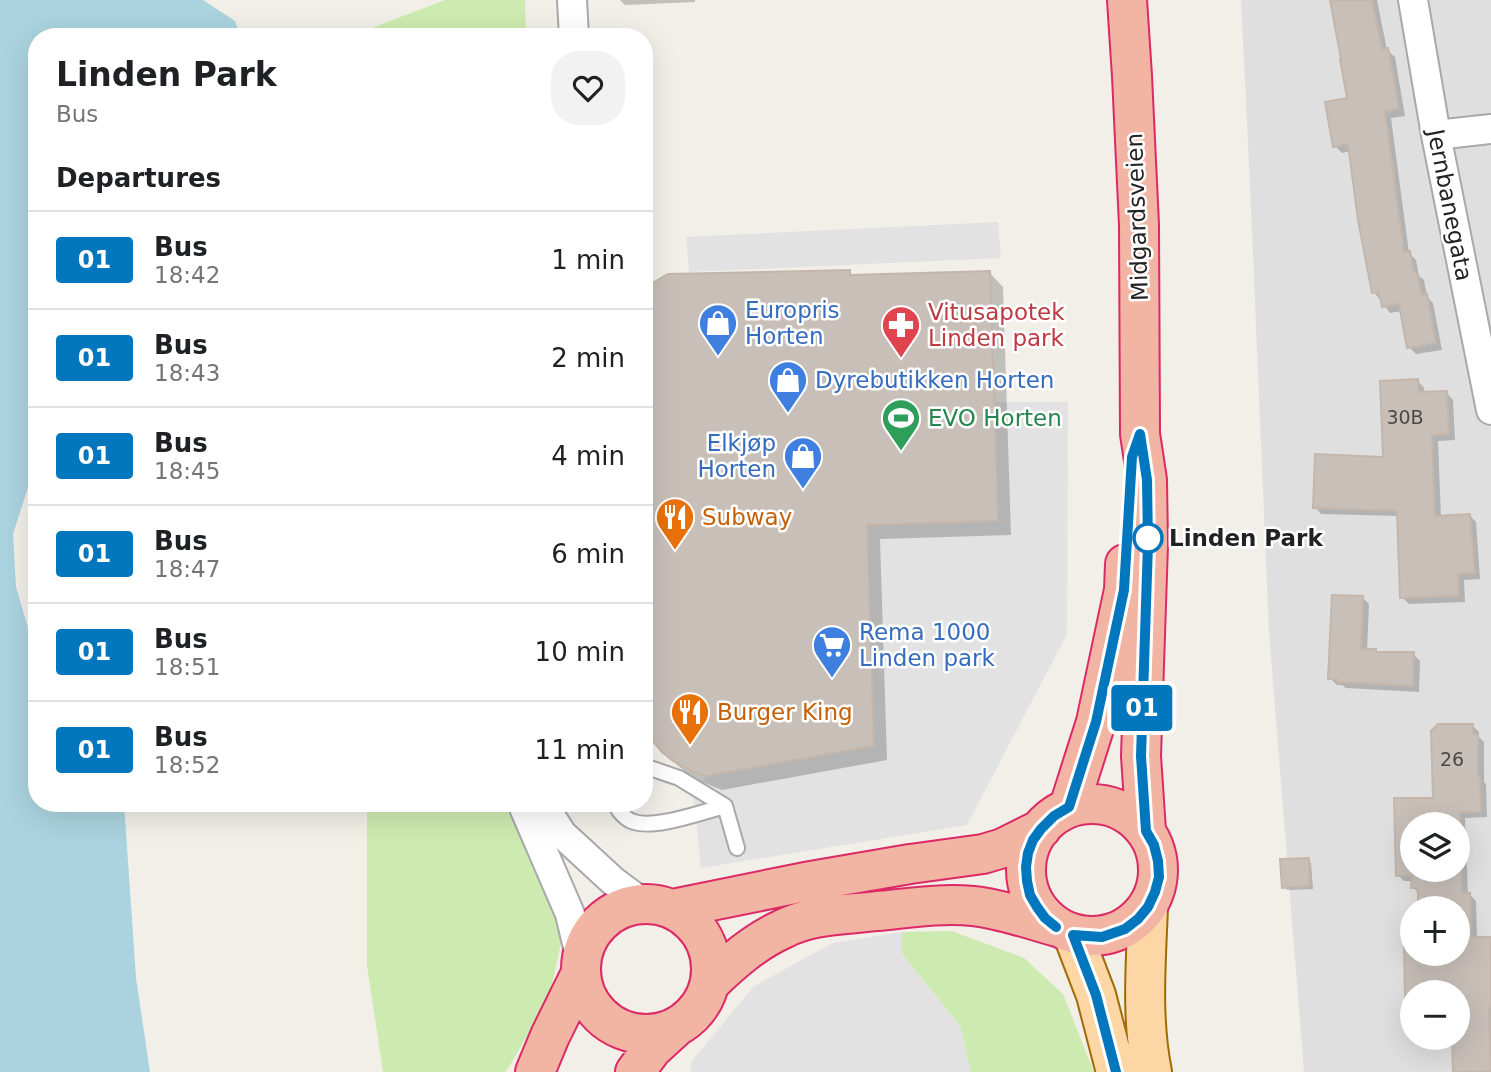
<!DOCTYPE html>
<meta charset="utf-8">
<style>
body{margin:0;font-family:"DejaVu Sans",sans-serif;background:#f2f2f2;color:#202124;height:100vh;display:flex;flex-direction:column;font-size:26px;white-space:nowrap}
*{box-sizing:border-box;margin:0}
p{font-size:23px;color:#757577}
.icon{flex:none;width:38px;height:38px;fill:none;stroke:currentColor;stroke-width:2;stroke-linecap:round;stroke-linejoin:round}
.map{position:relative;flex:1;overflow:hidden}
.sheet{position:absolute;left:28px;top:28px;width:625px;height:784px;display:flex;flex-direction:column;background:#fff;border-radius:28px;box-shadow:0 7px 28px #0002}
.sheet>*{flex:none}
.badge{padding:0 14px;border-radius:5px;font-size:24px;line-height:46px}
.buttons{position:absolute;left:1400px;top:812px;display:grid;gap:14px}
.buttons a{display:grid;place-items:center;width:70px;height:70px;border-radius:50%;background:#fff;box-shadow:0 7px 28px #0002;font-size:35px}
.map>.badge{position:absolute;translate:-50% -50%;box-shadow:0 0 0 4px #fff}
h2{padding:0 28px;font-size:26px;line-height:63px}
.round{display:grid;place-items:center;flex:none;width:74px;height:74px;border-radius:28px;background:#f2f2f2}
.head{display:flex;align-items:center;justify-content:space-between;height:119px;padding:0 28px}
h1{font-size:33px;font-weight:700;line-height:52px}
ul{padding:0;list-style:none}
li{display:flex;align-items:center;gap:21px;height:98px;padding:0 28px;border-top:2px solid #e0e0e0}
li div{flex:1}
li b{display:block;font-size:26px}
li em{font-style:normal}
li .badge{min-width:77px;font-weight:700;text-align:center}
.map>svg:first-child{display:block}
</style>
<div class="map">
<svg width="1491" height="1072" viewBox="0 0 1491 1072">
<rect width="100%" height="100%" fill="#f2efe9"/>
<path fill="#e0dfdf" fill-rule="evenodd" d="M1241 0H1491V1072H1304L1269 632 1250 185ZM1412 824H1458V870H1412ZM1412 908H1458V954H1412ZM1412 992H1458V1038H1412Z"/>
<path fill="#cdebb0" d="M445 0H525L526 37H348Z
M367 803H501L536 852 564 929 549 999 506 1072H383L367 966Z
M952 931 1024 958 1063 994 1094 1072H971L960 1026 902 954V932Z"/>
<path fill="#e2e2e2" d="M998 222 1001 258 689 272 686 237Z
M994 402H1068L1067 634 967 825 701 868 694 799 706 776 874 746 867 525 997 521Z
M902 932V954L960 1026 971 1072H690L692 1061 754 986 833 943Z"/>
<path fill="#aad3df" d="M0 0H203L235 21 241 37H37V460L13 534 16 587 34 648 37 649V803H124L136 978 150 1072H0Z"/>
<path fill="#0003" fill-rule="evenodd" d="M620 0H695V2L625 5Z
M1332 0H1377L1387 50 1395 57 1405 116 1391 118 1409 253 1416 260 1419 276 1424 280 1427 297 1433 303 1442 350 1416 354 1409 347 1402 311 1390 313 1374 292 1351 151 1342 153 1335 146 1349 99Z
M850 272 854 276 989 272 1003 287 1011 535 880 539 887 760 722 790 695 779 678 766 663 750 650 587H644V292Z
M1418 381 1424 388 1425 394 1447 393 1453 400 1455 440 1438 441 1441 518 1470 516 1476 522 1480 579 1464 580 1465 602 1409 604 1402 597 1399 516 1321 514 1315 507 1385 459Z
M1362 597 1369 604 1367 651H1375L1378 654H1413L1420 661 1419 692 1346 688 1342 685H1337L1330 678Z
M1472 725 1479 732V737L1484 742V782L1486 784 1487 817 1465 818 1468 895H1470L1476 901 1477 939H1491V1072H1455L1454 1046H1432L1426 1039 1425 1038H1458V992H1412V1003L1407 998 1405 947H1412V954H1458V908H1420L1419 894 1413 887 1414 881H1404L1398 875 1396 799H1435ZM1412 824H1458V870H1412Z
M1308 860 1311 863 1313 889 1287 890 1284 887Z"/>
<path fill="#c7bfb8" stroke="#c4b6ab" stroke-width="2" fill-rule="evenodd" d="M1330 0H1372L1382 49 1388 48 1399 109 1385 111 1404 252 1410 251 1414 272H1417L1422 295 1427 294 1436 343 1407 348 1399 304 1382 307 1379 292 1372 293 1358 220 1348 144 1333 147 1325 102 1347 98 1340 59H1341Z
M850 270V275L990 271 998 521 867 525 874 746 706 776 693 772 673 761 662 752 645 732 649 573H644V288L668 274Z
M1418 379 1419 392 1447 391 1449 434 1432 435 1435 516 1470 514 1475 573 1458 574 1459 596 1400 598 1397 511 1313 508 1315 454 1383 457 1380 381Z
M1332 595 1363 596 1361 649H1376V652H1414L1413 686 1337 682V679H1328Z
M1438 724H1473V734H1478V776H1480L1481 812H1460L1462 893H1470L1472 937H1491V1008H1489L1491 1072H1453L1452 1040H1424V1038H1458V992H1412V999H1405L1404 945H1412V954H1458V908H1418V891L1416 888H1411L1412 875 1396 876 1394 798H1433L1431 731ZM1412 824H1458V870H1412Z
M1309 858 1310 886 1282 888 1280 859Z"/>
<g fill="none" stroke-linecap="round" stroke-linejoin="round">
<g stroke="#a9a9a9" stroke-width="18">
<path id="service" d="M644 766 679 778 725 806 737 848
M615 803C618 811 626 820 634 822 656 829 702 812 725 806"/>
</g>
<g stroke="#a9a9a9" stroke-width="32">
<path id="minor" d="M572 0 574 37
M1413 0 1436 135 1491 410
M1436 135 1491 129
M522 803 570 914 581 960
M542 803 562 834 613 881 644 904"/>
</g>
<g stroke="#a06b00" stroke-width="42">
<path id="primary" d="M1148 907C1146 961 1141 1018 1152 1072
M1073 935 1096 995 1116 1072"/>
</g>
<g stroke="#dc2a67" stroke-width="42">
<path id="trunk" d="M1127 0 1132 76 1139 225 1140 434 1147 480 1148 544 1141 756 1146 831
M1026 870a66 66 0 1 1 132 0a66 66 0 1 1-132 0Z
M1069 807 1096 722 1124 590 1125 564
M581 969a65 65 0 1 1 130 0a65 65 0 1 1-130 0Z
M672 909 805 882 910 864 983 854 1003 848 1041 829
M710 983C732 962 754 942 783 929 812 914 845 915 877 911 909 908 941 903 973 906 1001 909 1029 919 1057 927
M535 1072 550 1036 581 973
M635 1072 652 1049 675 1028"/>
</g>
<use href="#service" stroke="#fff" stroke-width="14"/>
<use href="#minor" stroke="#fff" stroke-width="28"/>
<use href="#primary" stroke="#fcd6a4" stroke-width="38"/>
<use href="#trunk" stroke="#f2b4a3" stroke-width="38"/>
</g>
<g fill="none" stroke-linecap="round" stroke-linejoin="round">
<g stroke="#fff" stroke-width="16">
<path id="line" d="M1056 927 1045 918 1037 907 1030 895 1027 881 1026 867 1028 853 1033 840 1041 829 1054 816 1069 807 1096 722 1124 590 1132 457 1140 434 1147 480 1148 544 1141 756 1146 831 1154 845 1158 861 1159 877 1155 892 1148 907 1138 919 1125 929 1102 937 1073 935 1096 995 1116 1072"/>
</g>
<use href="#line" stroke="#0277bd" stroke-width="10"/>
</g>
<defs>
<g id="shop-pin" transform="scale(2.0125)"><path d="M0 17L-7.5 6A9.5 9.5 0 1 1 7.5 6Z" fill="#3f7fe0" stroke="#fff"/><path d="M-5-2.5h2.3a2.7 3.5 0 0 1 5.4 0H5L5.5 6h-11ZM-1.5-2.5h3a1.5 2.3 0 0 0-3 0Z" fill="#fff"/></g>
<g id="pharmacy-pin" transform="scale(2.0125)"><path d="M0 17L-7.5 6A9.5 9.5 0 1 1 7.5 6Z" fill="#e0444e" stroke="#fff"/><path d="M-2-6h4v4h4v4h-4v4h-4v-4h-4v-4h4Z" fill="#fff"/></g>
<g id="stadium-pin" transform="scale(2.0125)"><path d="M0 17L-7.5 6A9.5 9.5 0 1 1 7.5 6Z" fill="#2e9e5b" stroke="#fff"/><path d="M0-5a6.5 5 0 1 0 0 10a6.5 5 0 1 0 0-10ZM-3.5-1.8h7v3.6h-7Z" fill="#fff"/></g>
<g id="restaurant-pin" transform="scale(2.0125)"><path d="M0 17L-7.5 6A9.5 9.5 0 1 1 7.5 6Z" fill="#e8710a" stroke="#fff"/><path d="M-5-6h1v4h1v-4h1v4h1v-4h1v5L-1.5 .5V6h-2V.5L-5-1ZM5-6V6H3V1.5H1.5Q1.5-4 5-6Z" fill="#fff"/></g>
<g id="supermarket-pin" transform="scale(2.0125)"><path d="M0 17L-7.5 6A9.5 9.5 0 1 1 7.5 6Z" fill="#3f7fe0" stroke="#fff"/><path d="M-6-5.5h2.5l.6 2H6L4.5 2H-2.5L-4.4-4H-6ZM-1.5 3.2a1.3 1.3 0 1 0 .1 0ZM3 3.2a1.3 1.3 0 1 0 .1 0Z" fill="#fff"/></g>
</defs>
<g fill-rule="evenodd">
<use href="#shop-pin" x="718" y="323"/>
<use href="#pharmacy-pin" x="901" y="325"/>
<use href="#shop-pin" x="788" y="380"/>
<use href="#stadium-pin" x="901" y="418"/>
<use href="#shop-pin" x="803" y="456"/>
<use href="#restaurant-pin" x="675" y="517"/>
<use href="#supermarket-pin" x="832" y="645"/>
<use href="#restaurant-pin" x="690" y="712"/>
</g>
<circle fill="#fff" stroke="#0277bd" stroke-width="3.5" cx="1148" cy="538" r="14"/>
<g text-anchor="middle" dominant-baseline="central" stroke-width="5" stroke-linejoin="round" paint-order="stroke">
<g font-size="19" fill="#4b4948">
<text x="1405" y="417">30B</text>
<text x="1452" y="759">26</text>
</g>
<g font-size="23" fill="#222" stroke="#fff">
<text transform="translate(1450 205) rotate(79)">Jernbanegata</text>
<text transform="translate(1137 217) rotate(-92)">Midgardsveien</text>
</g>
<g font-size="23" fill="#366cbe" stroke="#fff" text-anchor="start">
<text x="745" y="310">Europris<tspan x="745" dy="26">Horten</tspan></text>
<text x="815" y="380">Dyrebutikken Horten</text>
<text x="776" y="443" text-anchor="end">Elkjøp<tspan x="776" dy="26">Horten</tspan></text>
<text x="859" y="632">Rema 1000<tspan x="859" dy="26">Linden park</tspan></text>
</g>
<g font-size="23" fill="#be3a42" stroke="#fff" text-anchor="start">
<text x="928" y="312">Vitusapotek<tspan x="928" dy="26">Linden park</tspan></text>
</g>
<g font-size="23" fill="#27864d" stroke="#fff" text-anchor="start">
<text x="928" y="418">EVO Horten</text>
</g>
<g font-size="23" fill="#c56008" stroke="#fff" text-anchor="start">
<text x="702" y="517">Subway</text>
<text x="717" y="712">Burger King</text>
</g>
<g font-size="23" font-weight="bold" fill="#222" stroke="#fff" text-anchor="start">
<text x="1169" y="538">Linden Park</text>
</g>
</g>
</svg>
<div class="buttons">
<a><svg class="icon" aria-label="layers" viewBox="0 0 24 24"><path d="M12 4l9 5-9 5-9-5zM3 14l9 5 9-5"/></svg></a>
<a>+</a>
<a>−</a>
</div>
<b class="badge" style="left:1142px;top:708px;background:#0277bd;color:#fff">01</b>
<section class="sheet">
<div class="head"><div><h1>Linden Park</h1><p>Bus</p></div><a class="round"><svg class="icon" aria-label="heart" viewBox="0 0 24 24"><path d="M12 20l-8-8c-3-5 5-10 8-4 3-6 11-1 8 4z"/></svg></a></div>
<h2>Departures</h2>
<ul>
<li><span class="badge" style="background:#0277bd;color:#fff">01</span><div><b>Bus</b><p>18:42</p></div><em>1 min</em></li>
<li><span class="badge" style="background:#0277bd;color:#fff">01</span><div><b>Bus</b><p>18:43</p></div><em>2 min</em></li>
<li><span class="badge" style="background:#0277bd;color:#fff">01</span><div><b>Bus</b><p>18:45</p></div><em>4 min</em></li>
<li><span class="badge" style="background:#0277bd;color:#fff">01</span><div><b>Bus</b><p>18:47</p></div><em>6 min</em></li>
<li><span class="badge" style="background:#0277bd;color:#fff">01</span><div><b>Bus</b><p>18:51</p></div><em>10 min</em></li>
<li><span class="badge" style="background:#0277bd;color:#fff">01</span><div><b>Bus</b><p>18:52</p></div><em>11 min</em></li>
</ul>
</section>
</div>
